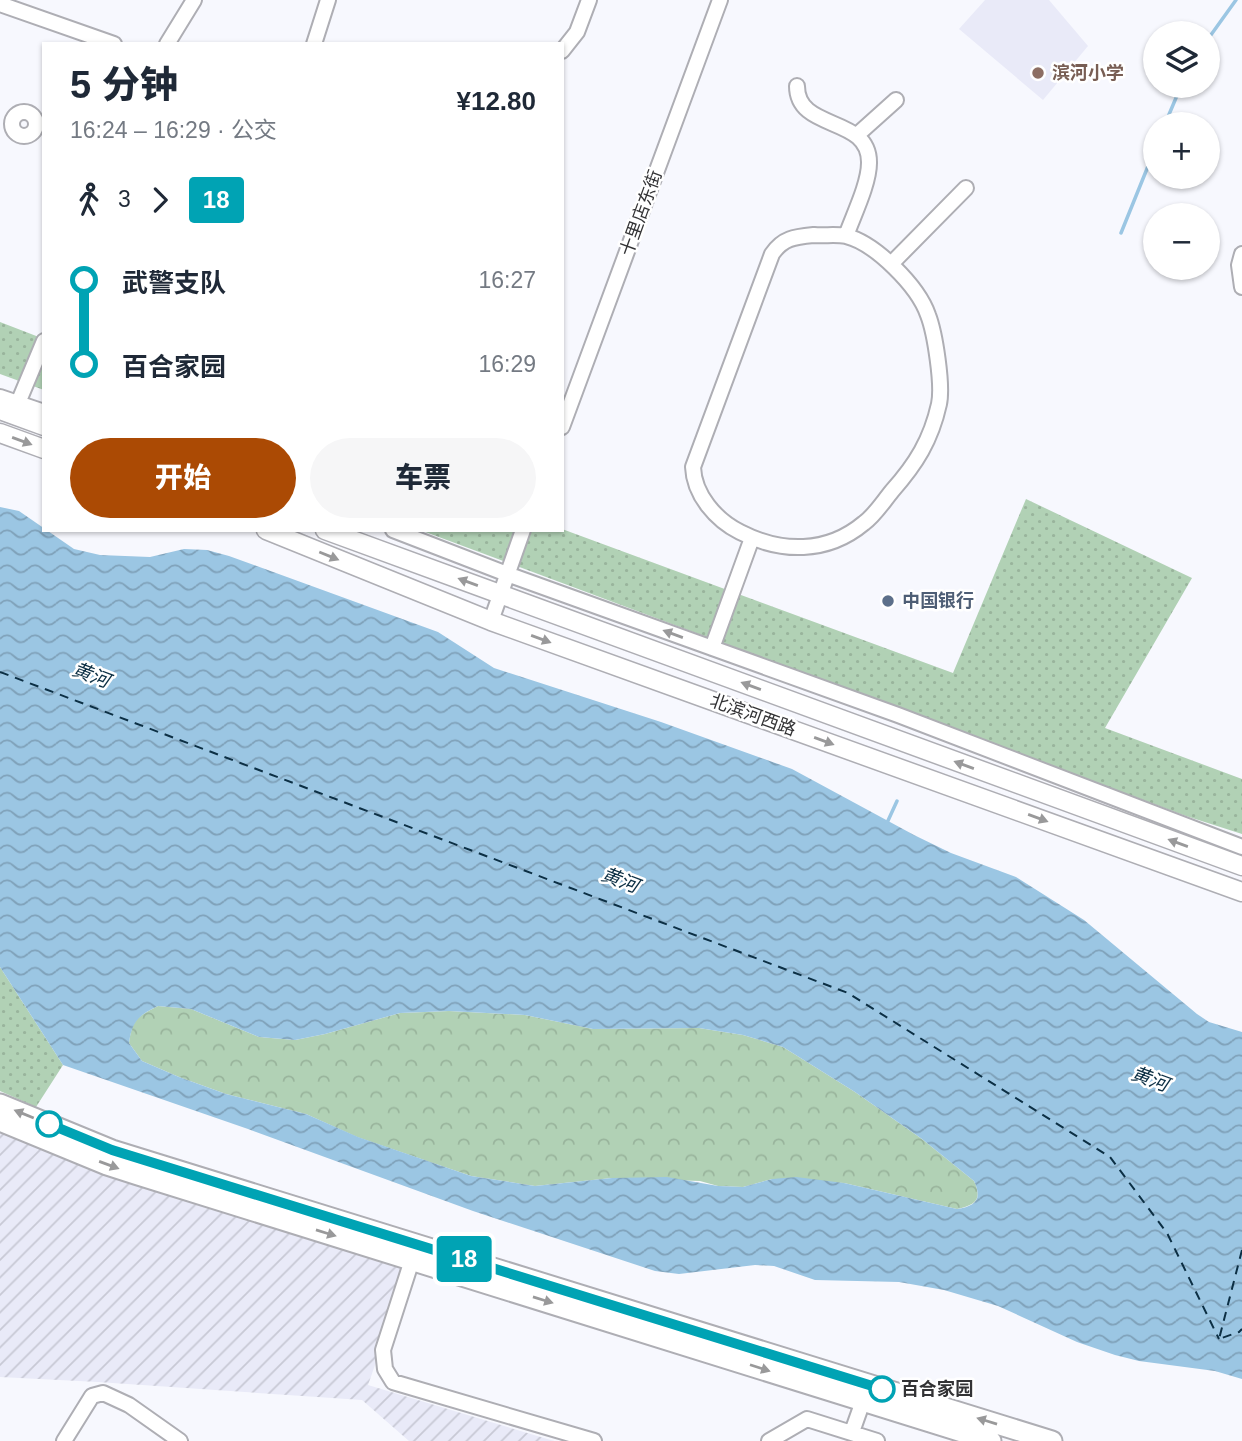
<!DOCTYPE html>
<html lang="zh">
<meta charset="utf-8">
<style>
body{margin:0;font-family:Arial,"Noto Sans SC",sans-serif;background:#f6f6f7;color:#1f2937;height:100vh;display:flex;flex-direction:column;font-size:26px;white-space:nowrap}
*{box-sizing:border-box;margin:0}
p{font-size:23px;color:#747a83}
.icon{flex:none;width:38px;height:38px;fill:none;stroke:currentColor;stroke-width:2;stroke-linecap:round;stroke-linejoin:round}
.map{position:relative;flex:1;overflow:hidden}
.sheet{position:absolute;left:42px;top:42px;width:522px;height:490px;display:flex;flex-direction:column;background:#fff;border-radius:0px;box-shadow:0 2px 5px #0004}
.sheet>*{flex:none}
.badge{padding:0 14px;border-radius:5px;font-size:24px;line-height:46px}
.fabs{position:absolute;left:1143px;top:21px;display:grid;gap:14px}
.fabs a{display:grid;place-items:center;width:77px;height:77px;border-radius:50%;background:#fff;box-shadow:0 2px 5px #0004;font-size:35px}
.map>.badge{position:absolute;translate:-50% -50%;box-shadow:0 0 0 4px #fff}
.legs{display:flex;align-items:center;gap:10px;height:77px;padding:0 28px;font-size:23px}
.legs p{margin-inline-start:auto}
.headline{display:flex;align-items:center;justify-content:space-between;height:119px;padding:0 28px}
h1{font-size:38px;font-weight:800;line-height:52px}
.button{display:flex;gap:14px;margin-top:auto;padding:14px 28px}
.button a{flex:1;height:80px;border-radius:42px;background:#ab4a04;color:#fff;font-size:28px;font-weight:800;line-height:80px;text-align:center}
.button a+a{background:#f6f6f7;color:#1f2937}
ul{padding:0 28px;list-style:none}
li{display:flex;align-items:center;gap:24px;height:84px;font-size:26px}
li i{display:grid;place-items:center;width:10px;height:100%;margin:0 9px;background:currentColor}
li i::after{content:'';width:18px;height:18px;margin:-9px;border:5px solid;border-radius:50%;background:#fff}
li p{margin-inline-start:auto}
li:first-child i{background:linear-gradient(#0000 50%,currentColor 0)}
li:last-child i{background:linear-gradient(currentColor 50%,#0000 0)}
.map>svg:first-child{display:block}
</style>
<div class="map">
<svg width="1242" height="1441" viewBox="0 0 1242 1441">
<defs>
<pattern id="industrial-furrows" width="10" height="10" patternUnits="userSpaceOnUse" patternTransform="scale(1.75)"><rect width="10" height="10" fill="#e9eaf8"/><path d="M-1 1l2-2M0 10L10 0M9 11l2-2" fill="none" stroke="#c8c9d5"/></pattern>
<pattern id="grass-dots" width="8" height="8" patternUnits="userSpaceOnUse" patternTransform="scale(1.75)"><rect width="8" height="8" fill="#b1d1b5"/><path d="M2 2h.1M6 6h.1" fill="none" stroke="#99b49c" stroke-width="1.8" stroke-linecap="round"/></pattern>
<pattern id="forest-crowns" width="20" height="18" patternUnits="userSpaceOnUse" patternTransform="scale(1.75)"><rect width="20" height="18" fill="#b1d1b5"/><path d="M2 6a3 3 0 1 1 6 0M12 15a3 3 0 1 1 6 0" fill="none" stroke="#99b49c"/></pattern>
<pattern id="water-waves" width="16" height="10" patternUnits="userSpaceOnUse" patternTransform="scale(1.75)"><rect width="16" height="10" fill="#9bc6e3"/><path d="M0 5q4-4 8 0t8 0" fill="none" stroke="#7fa1b9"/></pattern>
</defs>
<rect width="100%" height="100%" fill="#f7f8fe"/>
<path fill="#e9eaf8" d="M985 0H1049L1088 46 1043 100 959 29Z"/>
<path fill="url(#industrial-furrows)" d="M0 1103 412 1260 368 1385 554 1441H409L362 1400 98 1382 0 1377Z"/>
<path fill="url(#grass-dots)" d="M0 322 44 339V390L0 374Z
M1026 499 1192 578 1105 728 1242 779V834L1186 816 420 530 562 529 953 673Z
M0 967 63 1065 36 1107 0 1091Z"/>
<path fill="url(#forest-crowns)" d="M158 1006 191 1009 259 1037 295 1040 325 1034 400 1013 449 1011 525 1015 593 1029 699 1028 743 1035 783 1047 855 1092 922 1139 974 1181C983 1200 975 1205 957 1209L844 1183 772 1179 743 1187 718 1186 700 1181 612 1178 535 1186 471 1176 357 1137 306 1114 226 1094 179 1077 142 1061 129 1043C132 1019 137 1017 158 1006Z"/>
<path fill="url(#water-waves)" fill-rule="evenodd" d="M0 507 19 511 74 549 100 555 150 557 184 549 207 550 229 556 438 632 494 668 661 722 792 769 914 835 951 853 1016 877 1084 920 1197 1014 1209 1022 1242 1032V1379L1215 1371 1139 1361 1115 1355 1077 1342 998 1306 944 1290 899 1282 815 1280 774 1266 755 1265 679 1274 655 1271 473 1211 248 1129 63 1065 0 967ZM158 1006 191 1009 259 1037 295 1040 325 1034 400 1013 449 1011 525 1015 593 1029 699 1028 743 1035 783 1047 855 1092 922 1139 974 1181C983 1200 975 1206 957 1209L844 1183 796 1177 772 1179 743 1187 718 1186 667 1177 612 1178 535 1186 471 1176 358 1137 306 1114 226 1094 179 1077 142 1061 129 1043C132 1021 139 1015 158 1006Z"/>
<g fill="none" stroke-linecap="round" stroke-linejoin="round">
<path stroke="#9bc6e3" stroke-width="3.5" d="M1208 39 1236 0
M1165 124 1181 86
M1121 233 1155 149
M886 825 897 801"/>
<path stroke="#0c2f44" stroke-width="2" stroke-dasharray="9 7" stroke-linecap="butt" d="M0 672 848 993 1110 1157 1167 1233 1219 1339
M1242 1250 1219 1339 1239 1332 1242 1329"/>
<g stroke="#aeaeb4" stroke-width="18">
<path id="minor" d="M0 4 114 44
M167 44 194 0
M314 44 328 0
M562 51 577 32 589 0
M797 86C797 132 870 115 869 163 869 184 853 216 846 236
M12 124a12 12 0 1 1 24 0a12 12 0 1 1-24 0Z
M857 135 896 100
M814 235C824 236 836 234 846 236 875 243 918 286 928 315 935 333 943 385 939 404 931 440 916 464 892 491 883 502 875 515 864 523 827 554 781 553 740 532 716 520 694 495 693 467L772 254C783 238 794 237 814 235Z
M1242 254 1239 265 1242 287
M891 264 966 188
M0 397 44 412
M13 415 44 341
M562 427 720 0
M393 530 507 574 898 715 1242 847
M491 621 523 530
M712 648 752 538
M412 1260 383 1350 385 1369 393 1382 594 1441
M852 1432 863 1401
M64 1441 92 1396 103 1393 129 1405 180 1441
M769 1441 807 1419 877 1441"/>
</g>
<g stroke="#aeaeb4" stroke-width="21">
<path id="major" d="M0 410 44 426
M0 433 44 449
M266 530 491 621 1242 892
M325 530 1242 866"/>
</g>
<g stroke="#aeaeb4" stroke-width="23">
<path id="highway" d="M0 1104 112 1150 1052 1441
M0 1121 107 1165 138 1175 991 1441"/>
</g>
<use href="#minor" stroke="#fff" stroke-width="14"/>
<use href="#major" stroke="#fff" stroke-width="18"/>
<use href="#highway" stroke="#fff" stroke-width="19"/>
</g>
<defs><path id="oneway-solid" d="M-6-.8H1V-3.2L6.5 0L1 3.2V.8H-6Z" transform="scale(1.75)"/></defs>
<g fill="#99999a">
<use href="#oneway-solid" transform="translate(22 441) rotate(20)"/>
<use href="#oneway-solid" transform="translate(329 556) rotate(22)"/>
<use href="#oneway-solid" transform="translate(468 582) rotate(-160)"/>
<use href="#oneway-solid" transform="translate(673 634) rotate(-160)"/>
<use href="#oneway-solid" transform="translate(541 639) rotate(20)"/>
<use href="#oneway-solid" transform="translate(751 686) rotate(-160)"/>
<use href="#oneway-solid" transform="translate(824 741) rotate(20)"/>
<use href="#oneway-solid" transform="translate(964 765) rotate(-160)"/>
<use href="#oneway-solid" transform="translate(1038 818) rotate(20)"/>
<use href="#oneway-solid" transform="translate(1178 843) rotate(-160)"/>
<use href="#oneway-solid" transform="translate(24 1114) rotate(-158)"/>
<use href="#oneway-solid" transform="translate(109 1165) rotate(20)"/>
<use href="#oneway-solid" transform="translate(326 1233) rotate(17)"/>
<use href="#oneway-solid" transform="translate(543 1300) rotate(17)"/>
<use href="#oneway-solid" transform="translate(760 1368) rotate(18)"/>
<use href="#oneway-solid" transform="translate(987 1421) rotate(-163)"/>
</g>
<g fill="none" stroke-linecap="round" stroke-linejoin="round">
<g stroke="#fff" stroke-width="16">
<path id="line-1" d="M49 1124 112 1150 882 1389"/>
</g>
<use href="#line-1" stroke="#00a3b4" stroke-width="10"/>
</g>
<circle fill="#8d6e63" stroke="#fff" stroke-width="2.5" cx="1038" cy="73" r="7"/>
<circle fill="#5c6f8a" stroke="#fff" stroke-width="2.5" cx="888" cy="601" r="7"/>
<g fill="#fff" stroke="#00a3b4" stroke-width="3.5">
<circle cx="49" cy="1124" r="12"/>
<circle cx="882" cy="1389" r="12"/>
</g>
<g text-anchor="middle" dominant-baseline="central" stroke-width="5" stroke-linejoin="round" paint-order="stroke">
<g font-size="18" font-weight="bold" fill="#785e54" stroke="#fff" text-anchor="start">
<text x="1052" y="73">滨河小学</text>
</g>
<g font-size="18" fill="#333335" stroke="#fff">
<text transform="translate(641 213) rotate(-70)">十里店东街</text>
<text transform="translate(753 715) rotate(20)">北滨河西路</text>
</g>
<g font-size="18" font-weight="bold" fill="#4e5e75" stroke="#fff" text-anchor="start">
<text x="902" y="601">中国银行</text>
</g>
<g font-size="18" font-weight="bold" fill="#333335" stroke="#fff" text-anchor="start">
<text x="901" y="1389">百合家园</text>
</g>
<g font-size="19" font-style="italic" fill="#0c2f44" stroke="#fff">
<text transform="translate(91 675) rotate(21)">黄河</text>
<text transform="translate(620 880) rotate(21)">黄河</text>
<text transform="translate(1150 1079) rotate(20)">黄河</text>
</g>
</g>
</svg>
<div class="fabs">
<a><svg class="icon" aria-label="layers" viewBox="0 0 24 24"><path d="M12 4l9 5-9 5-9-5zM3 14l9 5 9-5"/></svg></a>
<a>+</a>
<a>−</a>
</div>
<b class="badge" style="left:464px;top:1259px;background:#00a3b4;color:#fff">18</b>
<section class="sheet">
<div class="headline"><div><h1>5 分钟</h1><p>16:24 – 16:29 · 公交</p></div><b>¥12.80</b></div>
<div class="legs"><svg class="icon" aria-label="walk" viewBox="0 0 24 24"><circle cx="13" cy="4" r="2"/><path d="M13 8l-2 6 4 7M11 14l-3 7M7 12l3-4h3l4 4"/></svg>3<svg class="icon" aria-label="forward" viewBox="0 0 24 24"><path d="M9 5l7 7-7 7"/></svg><b class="badge" style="background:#00a3b4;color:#fff">18</b></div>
<ul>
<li><i style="color:#00a3b4"></i><b>武警支队</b><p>16:27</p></li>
<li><i style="color:#00a3b4"></i><b>百合家园</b><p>16:29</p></li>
</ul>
<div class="button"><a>开始</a><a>车票</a></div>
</section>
</div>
